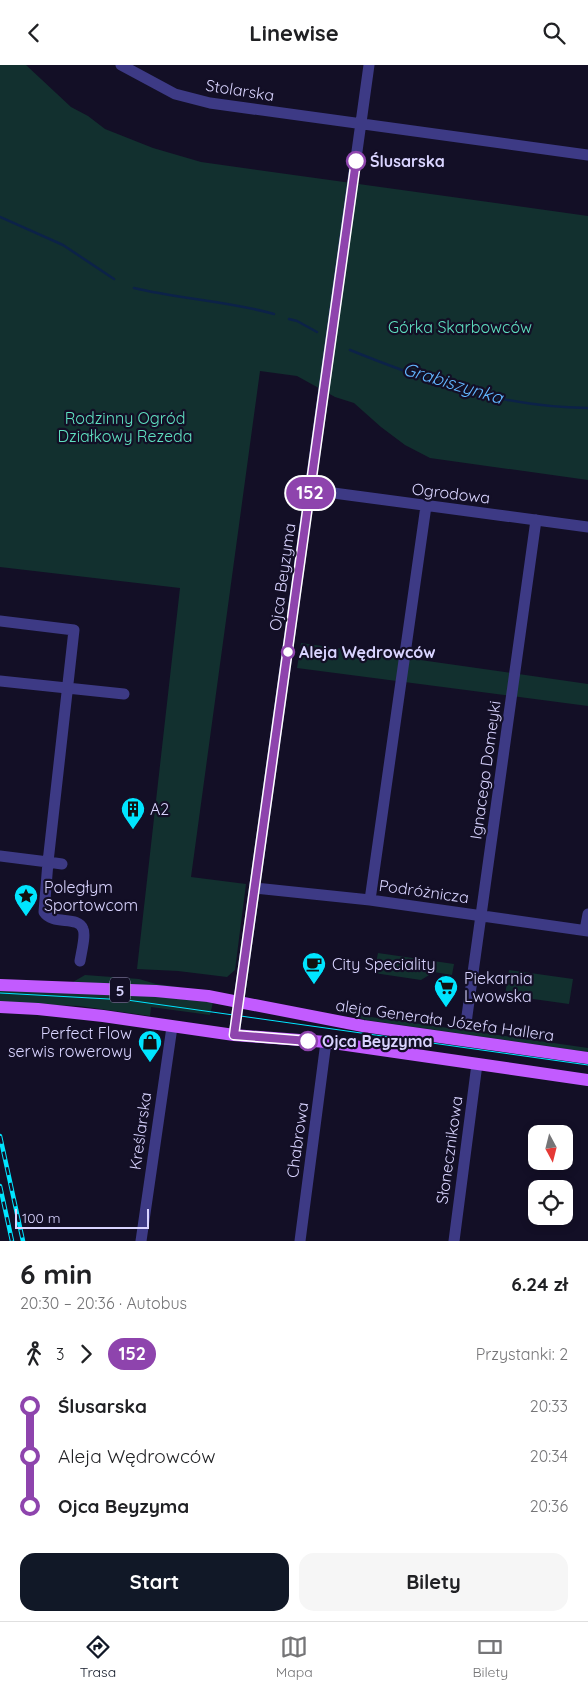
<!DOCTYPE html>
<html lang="pl">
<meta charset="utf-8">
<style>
body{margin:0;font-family:Quicksand,sans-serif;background:#f6f6f6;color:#202124;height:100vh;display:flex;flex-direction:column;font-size:19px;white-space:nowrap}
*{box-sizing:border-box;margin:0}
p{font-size:16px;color:#757577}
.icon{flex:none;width:28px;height:28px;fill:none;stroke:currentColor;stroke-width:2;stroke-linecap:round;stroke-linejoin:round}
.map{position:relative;height:1176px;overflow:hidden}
.details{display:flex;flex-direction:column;background:#fff;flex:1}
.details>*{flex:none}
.badge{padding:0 10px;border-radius:16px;font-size:18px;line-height:32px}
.needle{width:32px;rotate:173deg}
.fabs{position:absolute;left:528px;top:1060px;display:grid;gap:10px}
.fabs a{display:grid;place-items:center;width:45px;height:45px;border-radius:10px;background:#fff;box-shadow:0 2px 8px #0003;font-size:25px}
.scale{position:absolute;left:15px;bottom:12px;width:134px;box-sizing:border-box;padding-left:5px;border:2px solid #d9d4ff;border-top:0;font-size:14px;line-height:18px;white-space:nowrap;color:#d9d4ff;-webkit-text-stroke:4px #130f26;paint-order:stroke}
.map>.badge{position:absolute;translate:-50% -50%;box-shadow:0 0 0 2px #fff}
.legs{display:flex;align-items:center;gap:8px;height:55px;padding:0 20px;font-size:16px}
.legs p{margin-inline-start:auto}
.summary{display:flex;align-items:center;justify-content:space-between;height:85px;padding:0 20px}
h1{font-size:28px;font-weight:700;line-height:38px}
.action{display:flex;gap:10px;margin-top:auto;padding:10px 20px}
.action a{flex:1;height:58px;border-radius:15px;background:#111827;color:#fff;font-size:20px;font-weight:700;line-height:58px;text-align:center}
.action a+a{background:#f6f6f6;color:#202124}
ul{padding:0 20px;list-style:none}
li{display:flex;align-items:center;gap:18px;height:50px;font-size:19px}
li i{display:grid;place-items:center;width:8px;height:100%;margin:0 6px;background:currentColor}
li i::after{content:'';width:12px;height:12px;margin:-6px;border:4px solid;border-radius:50%;background:#fff}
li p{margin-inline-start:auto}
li:first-child i{background:linear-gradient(#0000 50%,currentColor 0)}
li:last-child i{background:linear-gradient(currentColor 50%,#0000 0)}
header{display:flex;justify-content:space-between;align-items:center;height:65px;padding:0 20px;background:#fff;font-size:22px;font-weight:700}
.dock{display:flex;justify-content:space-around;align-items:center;height:70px;border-top:1px solid #e0e0e0;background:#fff;font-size:14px;color:#757577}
.dock a{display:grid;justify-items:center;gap:2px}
.dock .on{color:#111827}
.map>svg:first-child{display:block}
</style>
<header><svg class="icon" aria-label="back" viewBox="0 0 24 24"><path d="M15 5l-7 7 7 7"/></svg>Linewise<svg class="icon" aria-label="search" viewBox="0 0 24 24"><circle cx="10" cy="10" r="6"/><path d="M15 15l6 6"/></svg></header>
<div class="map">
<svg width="588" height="1176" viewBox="0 0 588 1176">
<rect width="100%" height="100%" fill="#130f26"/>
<path fill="#12302f" d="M0 0H26L71 42 88 51 105 64 153 83 201 97 588 151V415L430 393 405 380 381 362 354 338 335 332 297 311 260 306 191 812 246 819 235 905 227 912 178 906 137 904 180 523 0 502Z
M301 578 588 619V641L297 603Z
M378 888 454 899 452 910 434 907 421 915 374 908Z
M509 905 573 914 569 939 505 930Z
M85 910 139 914 156 919 181 922 73 917Z
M0 924 141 930 213 937 210 950 151 942 150 951 79 941 0 938Z
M360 949 364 951 588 983V987L366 955 359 953 355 950Z"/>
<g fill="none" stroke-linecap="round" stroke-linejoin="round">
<path stroke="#0c2248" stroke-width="2.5" d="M0 152 63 180 114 214
M134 223C180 234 228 236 274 249
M289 254 297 256 317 267
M350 285C429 317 502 342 588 343"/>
<path stroke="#3d3a85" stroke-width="11" d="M121 0 175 29 210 38 588 90
M311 425 588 462
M0 556 74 565 48 797 62 799
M0 616 124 629
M0 791 48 797 44 847C53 861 78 850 83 864 86 870 81 889 80 896
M255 823 370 835 588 866
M370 835 426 441
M585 865 588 849
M466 958 536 455
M234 970 369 0
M141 1176 172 962
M300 1176 326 977
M454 1176 477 999"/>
<path stroke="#c25bff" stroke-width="12" d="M0 920 156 926 208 931 363 961 588 993
M0 942 38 944 103 951 234 970 326 977 588 1015"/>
<path stroke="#00e5ff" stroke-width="1" d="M0 928 127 935 588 1000"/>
<g stroke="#00e5ff" stroke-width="4.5">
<path id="rail" d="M0 1071 23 1176
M0 1121 12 1176"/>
</g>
<use href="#rail" stroke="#130f26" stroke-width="2.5" stroke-dasharray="8" stroke-linecap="butt"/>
</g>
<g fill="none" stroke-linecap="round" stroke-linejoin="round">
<g stroke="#fff" stroke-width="11">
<path id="line-1" d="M308 976 234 970 356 96"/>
</g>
<use href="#line-1" stroke="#8e44ad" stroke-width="8"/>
</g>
<defs>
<g id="building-pin" transform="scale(1.25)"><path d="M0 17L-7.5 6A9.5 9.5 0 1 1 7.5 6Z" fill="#00e5ff" stroke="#130f26"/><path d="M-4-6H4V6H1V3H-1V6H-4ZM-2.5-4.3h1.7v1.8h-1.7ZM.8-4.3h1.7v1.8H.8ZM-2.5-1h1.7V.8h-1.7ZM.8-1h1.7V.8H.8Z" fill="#111"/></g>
<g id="sight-pin" transform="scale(1.25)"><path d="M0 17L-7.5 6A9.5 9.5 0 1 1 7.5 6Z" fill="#00e5ff" stroke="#130f26"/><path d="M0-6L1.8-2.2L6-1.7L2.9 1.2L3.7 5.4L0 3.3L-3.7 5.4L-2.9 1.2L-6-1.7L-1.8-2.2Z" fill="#111"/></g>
<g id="cafe-pin" transform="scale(1.25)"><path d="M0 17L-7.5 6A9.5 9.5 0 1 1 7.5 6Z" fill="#00e5ff" stroke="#130f26"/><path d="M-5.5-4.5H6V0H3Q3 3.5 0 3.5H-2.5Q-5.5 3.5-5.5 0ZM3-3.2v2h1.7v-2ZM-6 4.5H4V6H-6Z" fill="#111"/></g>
<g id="supermarket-pin" transform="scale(1.25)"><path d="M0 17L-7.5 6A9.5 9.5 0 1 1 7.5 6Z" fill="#00e5ff" stroke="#130f26"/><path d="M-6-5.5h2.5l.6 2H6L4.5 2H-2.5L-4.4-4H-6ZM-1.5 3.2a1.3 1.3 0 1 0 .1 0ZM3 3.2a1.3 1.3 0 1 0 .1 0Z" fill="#111"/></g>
<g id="shop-pin" transform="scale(1.25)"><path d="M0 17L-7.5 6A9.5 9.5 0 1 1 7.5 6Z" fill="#00e5ff" stroke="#130f26"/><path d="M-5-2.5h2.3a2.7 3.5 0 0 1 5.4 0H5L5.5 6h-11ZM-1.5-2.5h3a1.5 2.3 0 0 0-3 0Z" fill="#111"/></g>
</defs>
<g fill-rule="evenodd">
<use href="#building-pin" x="133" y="744"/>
<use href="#sight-pin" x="26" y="831"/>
<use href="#cafe-pin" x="314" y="899"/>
<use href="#supermarket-pin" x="446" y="922"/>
<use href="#shop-pin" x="150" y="977"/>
</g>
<g fill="#fff" stroke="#8e44ad" stroke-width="2.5">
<circle cx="356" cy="96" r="9"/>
<circle cx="288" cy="587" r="6"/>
<circle cx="308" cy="976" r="9"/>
</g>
<g text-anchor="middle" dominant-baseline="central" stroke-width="4.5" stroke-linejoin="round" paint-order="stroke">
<rect fill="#130f26" stroke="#9e99be" stroke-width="1" x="110" y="912.5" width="20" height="25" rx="4"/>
<g font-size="15" font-weight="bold" fill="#d9d4ff">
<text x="120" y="925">5</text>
</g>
<g font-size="16" fill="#d9d4ff" stroke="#130f26">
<text transform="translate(240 25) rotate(9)">Stolarska</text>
<text transform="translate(451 428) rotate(7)">Ogrodowa</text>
<text transform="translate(282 512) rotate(-82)">Ojca Beyzyma</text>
<text transform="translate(485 705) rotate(-82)">Ignacego Domeyki</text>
<text transform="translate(424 826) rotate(8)">Podróżnicza</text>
<text transform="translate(445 955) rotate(8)">aleja Generała Józefa Hallera</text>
<text transform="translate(140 1066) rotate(-82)">Kreślarska</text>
<text transform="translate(297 1075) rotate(-82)">Chabrowa</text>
<text transform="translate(449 1085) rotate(-82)">Słonecznikowa</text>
</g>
<g font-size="16" font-weight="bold" fill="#d9d4ff" stroke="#130f26" text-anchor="start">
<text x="370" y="96">Ślusarska</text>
<text x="299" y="587">Aleja Wędrowców</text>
<text x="322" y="976">Ojca Beyzyma</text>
</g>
<g font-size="16" fill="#5fe0c0" stroke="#130f26">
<text x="460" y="262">Górka Skarbowców</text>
<text x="125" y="353">Rodzinny Ogród<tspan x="125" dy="18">Działkowy Rezeda</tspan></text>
</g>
<g font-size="16" fill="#d9d4ff" stroke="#130f26" text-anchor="start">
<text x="150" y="744">A2</text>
<text x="44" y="822">Poległym<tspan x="44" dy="18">Sportowcom</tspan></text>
<text x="332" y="899">City Speciality</text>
<text x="464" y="913">Piekarnia<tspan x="464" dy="18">Lwowska</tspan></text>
<text x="132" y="968" text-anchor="end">Perfect Flow<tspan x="132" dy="18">serwis rowerowy</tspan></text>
</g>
<g font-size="18" font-style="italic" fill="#62b6ff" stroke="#130f26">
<text transform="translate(453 318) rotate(17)">Grabiszynka</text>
</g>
</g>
</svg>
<div class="fabs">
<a><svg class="needle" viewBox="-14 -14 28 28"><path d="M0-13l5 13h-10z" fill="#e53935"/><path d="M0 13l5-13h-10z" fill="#757577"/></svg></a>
<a><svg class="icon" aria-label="locate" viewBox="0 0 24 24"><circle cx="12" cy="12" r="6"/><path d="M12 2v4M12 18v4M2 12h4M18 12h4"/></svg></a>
</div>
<div class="scale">100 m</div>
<b class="badge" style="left:310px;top:428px;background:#8e44ad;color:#fff">152</b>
</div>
<section class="details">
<div class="summary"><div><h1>6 min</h1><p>20:30 – 20:36 · Autobus</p></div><b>6.24 zł</b></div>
<div class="legs"><svg class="icon" aria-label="walk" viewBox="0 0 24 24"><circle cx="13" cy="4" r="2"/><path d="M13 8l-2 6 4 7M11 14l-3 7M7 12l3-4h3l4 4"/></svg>3<svg class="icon" aria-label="forward" viewBox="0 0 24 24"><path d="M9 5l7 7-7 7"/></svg><b class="badge" style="background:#8e44ad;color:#fff">152</b><p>Przystanki: 2</p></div>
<ul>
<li><i style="color:#8e44ad"></i><b>Ślusarska</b><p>20:33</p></li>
<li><i style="color:#8e44ad"></i><span>Aleja Wędrowców</span><p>20:34</p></li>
<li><i style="color:#8e44ad"></i><b>Ojca Beyzyma</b><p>20:36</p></li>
</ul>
<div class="action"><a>Start</a><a>Bilety</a></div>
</section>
<nav class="dock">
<a class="on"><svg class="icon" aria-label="directions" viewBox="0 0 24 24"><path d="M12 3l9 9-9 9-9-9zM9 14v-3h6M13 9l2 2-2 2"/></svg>Trasa</a>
<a><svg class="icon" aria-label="map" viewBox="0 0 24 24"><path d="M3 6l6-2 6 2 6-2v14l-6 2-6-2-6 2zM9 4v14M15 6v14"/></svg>Mapa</a>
<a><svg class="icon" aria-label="tickets" viewBox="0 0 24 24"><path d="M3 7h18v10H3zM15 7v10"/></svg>Bilety</a>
</nav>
